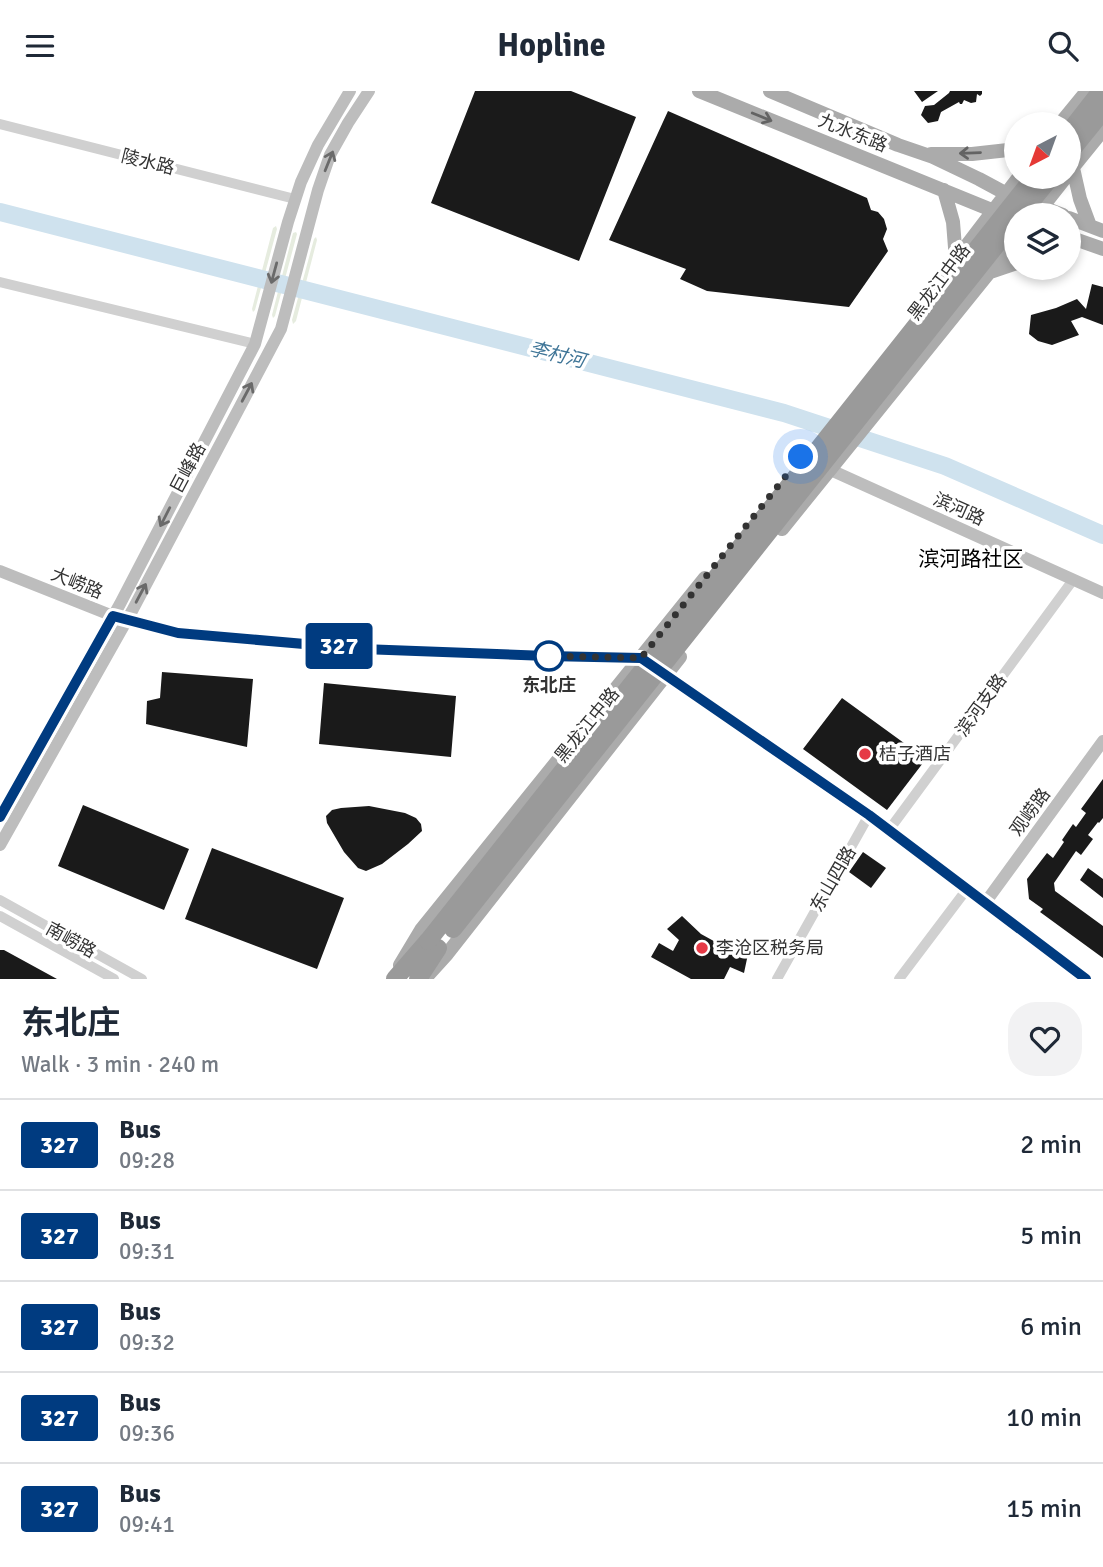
<!DOCTYPE html>
<meta charset="utf-8">
<style>
body{margin:0;font-family:Signika,"Noto Sans SC",sans-serif;background:#f2f2f3;color:#1f2937;height:100vh;display:flex;flex-direction:column;font-size:26px;white-space:nowrap}
*{box-sizing:border-box;margin:0}
p{font-size:23px;color:#747a83}
.icon{flex:none;width:38px;height:38px;fill:none;stroke:currentColor;stroke-width:2;stroke-linecap:round;stroke-linejoin:round}
.map{position:relative;height:888px;overflow:hidden}
.panel{display:flex;flex-direction:column;background:#fff;flex:1}
.panel>*{flex:none}
.badge{padding:0 14px;border-radius:5px;font-size:24px;line-height:46px}
.needle{width:46px;rotate:221deg}
.buttons{position:absolute;left:1004px;top:21px;display:grid;gap:14px}
.buttons a{display:grid;place-items:center;width:77px;height:77px;border-radius:50%;background:#fff;box-shadow:0 4px 10px #0003;font-size:35px}
.you{position:absolute;width:35px;height:35px;margin:-18px;border:5px solid #fff;border-radius:50%;background:#1a73e8;box-shadow:0 0 0 10px #1a73e833}
.map>.badge{position:absolute;translate:-50% -50%;box-shadow:0 0 0 4px #fff}
.round{display:grid;place-items:center;flex:none;width:74px;height:74px;border-radius:28px;background:#f2f2f3}
.headline{display:flex;align-items:center;justify-content:space-between;height:119px;padding:0 21px}
h1{font-size:33px;font-weight:700;line-height:52px}
ul{padding:0;list-style:none}
li{display:flex;align-items:center;gap:21px;height:91px;padding:0 21px;border-top:2px solid #e0e1e3}
li div{flex:1}
li b{display:block;font-size:26px}
li em{font-style:normal}
li .badge{min-width:77px;font-weight:700;text-align:center}
header{display:flex;justify-content:space-between;align-items:center;height:91px;padding:0 21px;background:#fff;font-size:32px;font-weight:700}
.map>svg:first-child{display:block}
</style>
<header><svg class="icon" aria-label="menu" viewBox="0 0 24 24"><path d="M4 6h16M4 12h16M4 18h16"/></svg>Hopline<svg class="icon" aria-label="search" viewBox="0 0 24 24"><circle cx="10" cy="10" r="6"/><path d="M15 15l6 6"/></svg></header>
<div class="map">
<svg width="1103" height="888" viewBox="0 0 1103 888">
<rect width="100%" height="100%" fill="#fff"/>
<path fill="#e6ecdf" d="M276 135 277 138 255 219 253 221 252 218 273 137Z
M296 141 297 143 275 225 273 227 272 224 293 142Z
M316 146 317 149 296 230 293 233 292 229 314 148Z"/>
<g fill="none" stroke-linecap="round" stroke-linejoin="round">
<path stroke="#cfe2ee" stroke-width="18" d="M0 121 784 322 945 375 1103 444"/>
</g>
<path fill="#1a1a1a" d="M475 0H571L636 26 579 170 431 112Z
M914 0H938L922 11Z
M950 0H982V3L980 5 977 3 976 11 971 12 964 9 962 13H960L959 11 941 21 938 30 928 32 921 24 925 15 934 14 949 2Z
M668 20 867 107 871 119 878 121 884 128 887 138 883 148 888 160 849 216 707 200 680 188 686 178 609 149Z
M1092 193 1103 196V234L1082 226 1071 230 1079 244 1052 254 1038 250 1029 243 1031 224 1056 217 1077 208 1086 218Z
M162 581 253 588 247 656 146 633 147 610 160 607Z
M324 592 456 605 451 666 319 653Z
M842 607 926 668 887 719 803 658Z
M1103 688V727L1099 732 1098 731 1088 744 1093 748 1081 764 1076 760 1054 792 1055 800 1103 835V867L1040 821 1043 818 1029 808 1027 788 1047 762 1053 767 1064 751 1062 749 1073 733 1076 736 1086 722 1081 718Z
M83 714 189 758 164 819 58 775Z
M369 715 405 722 416 727 421 733 422 740 408 753 382 773 366 780 358 777 344 761 327 732 326 725 332 719 341 717Z
M212 757 344 807 317 878 185 828Z
M863 761 886 777 871 797 849 781Z
M1088 777 1103 788V807L1080 789Z
M682 825 701 843 721 854 748 863 744 882 730 876 724 888H691L651 866 659 852 673 860 679 849 667 838Z
M0 859H4L57 888H0Z"/>
<g fill="none" stroke-linecap="round" stroke-linejoin="round">
<path stroke="#d0d0d0" stroke-width="10" d="M0 33 295 108
M0 191 255 253
M889 739 1073 489
M0 809 142 888
M0 825 114 888
M777 888 869 724
M899 888 967 798"/>
<path stroke="#bdbdbd" stroke-width="12" d="M824 376 1103 502
M0 480 113 525 179 542 362 557 547 565 641 567 869 724 1086 888
M0 726 120 513 255 253 288 131 301 91 318 54 350 0
M0 754 132 520 281 238 318 99 330 64 348 32 369 0
M985 812 1103 650"/>
<path stroke="#ababab" stroke-width="14" d="M699 0 999 122
M770 0 898 54 933 66 979 88 1005 102 1063 124
M1060 33 1087 0
M931 63H972L1017 58
M1073 77 1080 108 1090 135
M1069 81 1103 39
M944 99 953 131 956 169
M1036 124 1066 86
M1069 127 1103 140
M1069 146 1103 158
M990 181 1017 172
M922 213 1019 86
M782 438 1017 147
M400 874 421 839 705 487
M428 884 447 863 680 566"/>
<path stroke="#9a9a9a" stroke-width="18" d="M1069 41 1101 0
M1069 62 1103 20
M395 888 428 850
M418 888 438 857"/>
<path stroke="#9a9a9a" stroke-width="18" d="M1020 124 1051 86
M453 838 1017 128
M428 850 1034 86"/>
</g>
<defs><path id="oneway-shaft" d="M-6 0H5M1.5-3L5.5 0L1.5 3" fill="none" stroke-width="1.6" stroke-linecap="round" stroke-linejoin="round" transform="scale(1.75)"/></defs>
<g stroke="#636363">
<use href="#oneway-shaft" transform="translate(762 26) rotate(22)"/>
<use href="#oneway-shaft" transform="translate(970 62) rotate(178)"/>
</g>
<g stroke="#6a6a6a">
<use href="#oneway-shaft" transform="translate(329 70) rotate(-68)"/>
<use href="#oneway-shaft" transform="translate(274 182) rotate(105)"/>
<use href="#oneway-shaft" transform="translate(247 301) rotate(-62)"/>
<use href="#oneway-shaft" transform="translate(165 426) rotate(117)"/>
<use href="#oneway-shaft" transform="translate(141 502) rotate(-62)"/>
</g>
<g fill="none" stroke-linecap="round" stroke-linejoin="round">
<g stroke="#fff" stroke-width="16">
<path id="line" d="M0 726 113 525 178 542 362 558 547 565 641 567 869 724 1086 888"/>
</g>
<use href="#line" stroke="#003b80" stroke-width="10"/>
<path stroke="#333" stroke-width="7" stroke-dasharray="0 12.6" d="M549 565H547L641 567 801 366"/>
</g>
<circle fill="#fff" stroke="#003b80" stroke-width="3.5" cx="549" cy="565" r="14"/>
<g fill="#e63946" stroke="#fff" stroke-width="2.5">
<circle cx="865" cy="663" r="7"/>
<circle cx="702" cy="857" r="7"/>
</g>
<g text-anchor="middle" dominant-baseline="central" stroke-width="7" stroke-linejoin="round" paint-order="stroke">
<g font-size="18" fill="#333" stroke="#fff">
<text transform="translate(853 42) rotate(22)">九水东路</text>
<text transform="translate(148 71) rotate(14)">陵水路</text>
<text transform="translate(939 191) rotate(-53)">黑龙江中路</text>
<text transform="translate(188 377) rotate(-62)">巨峰路</text>
<text transform="translate(959 418) rotate(24)">滨河路</text>
<text transform="translate(77 492) rotate(22)">大崂路</text>
<text transform="translate(981 614) rotate(-54)">滨河支路</text>
<text transform="translate(587 634) rotate(-51)">黑龙江中路</text>
<text transform="translate(1030 721) rotate(-54)">观崂路</text>
<text transform="translate(833 788) rotate(-60)">东山四路</text>
<text transform="translate(71 849) rotate(29)">南崂路</text>
</g>
<g font-size="18" font-weight="bold" fill="#333" stroke="#fff">
<text x="549" y="594">东北庄</text>
</g>
<g font-size="18" fill="#333" stroke="#fff" text-anchor="start">
<text x="879" y="663">桔子酒店</text>
<text x="716" y="857">李沧区税务局</text>
</g>
<g font-size="19" font-style="italic" fill="#3f7597" stroke="#fff">
<text transform="translate(557 264) rotate(14)">李村河</text>
</g>
<g font-size="21" fill="#000" stroke="#fff">
<text x="971" y="468">滨河路社区</text>
</g>
</g>
</svg>
<div class="buttons">
<a><svg class="needle" viewBox="-14 -14 28 28"><path d="M0-13l5 13h-10z" fill="#e53935"/><path d="M0 13l5-13h-10z" fill="#747a83"/></svg></a>
<a><svg class="icon" aria-label="layers" viewBox="0 0 24 24"><path d="M12 4l9 5-9 5-9-5zM3 14l9 5 9-5"/></svg></a>
</div>
<div class="you" style="left:801px;top:366px"></div>
<b class="badge" style="left:339px;top:555px;background:#003b80;color:#fff">327</b>
</div>
<section class="panel">
<div class="headline"><div><h1>东北庄</h1><p>Walk · 3 min · 240 m</p></div><a class="round"><svg class="icon" aria-label="heart" viewBox="0 0 24 24"><path d="M12 20l-8-8c-3-5 5-10 8-4 3-6 11-1 8 4z"/></svg></a></div>
<ul>
<li><span class="badge" style="background:#003b80;color:#fff">327</span><div><b>Bus</b><p>09:28</p></div><em>2 min</em></li>
<li><span class="badge" style="background:#003b80;color:#fff">327</span><div><b>Bus</b><p>09:31</p></div><em>5 min</em></li>
<li><span class="badge" style="background:#003b80;color:#fff">327</span><div><b>Bus</b><p>09:32</p></div><em>6 min</em></li>
<li><span class="badge" style="background:#003b80;color:#fff">327</span><div><b>Bus</b><p>09:36</p></div><em>10 min</em></li>
<li><span class="badge" style="background:#003b80;color:#fff">327</span><div><b>Bus</b><p>09:41</p></div><em>15 min</em></li>
</ul>
</section>
